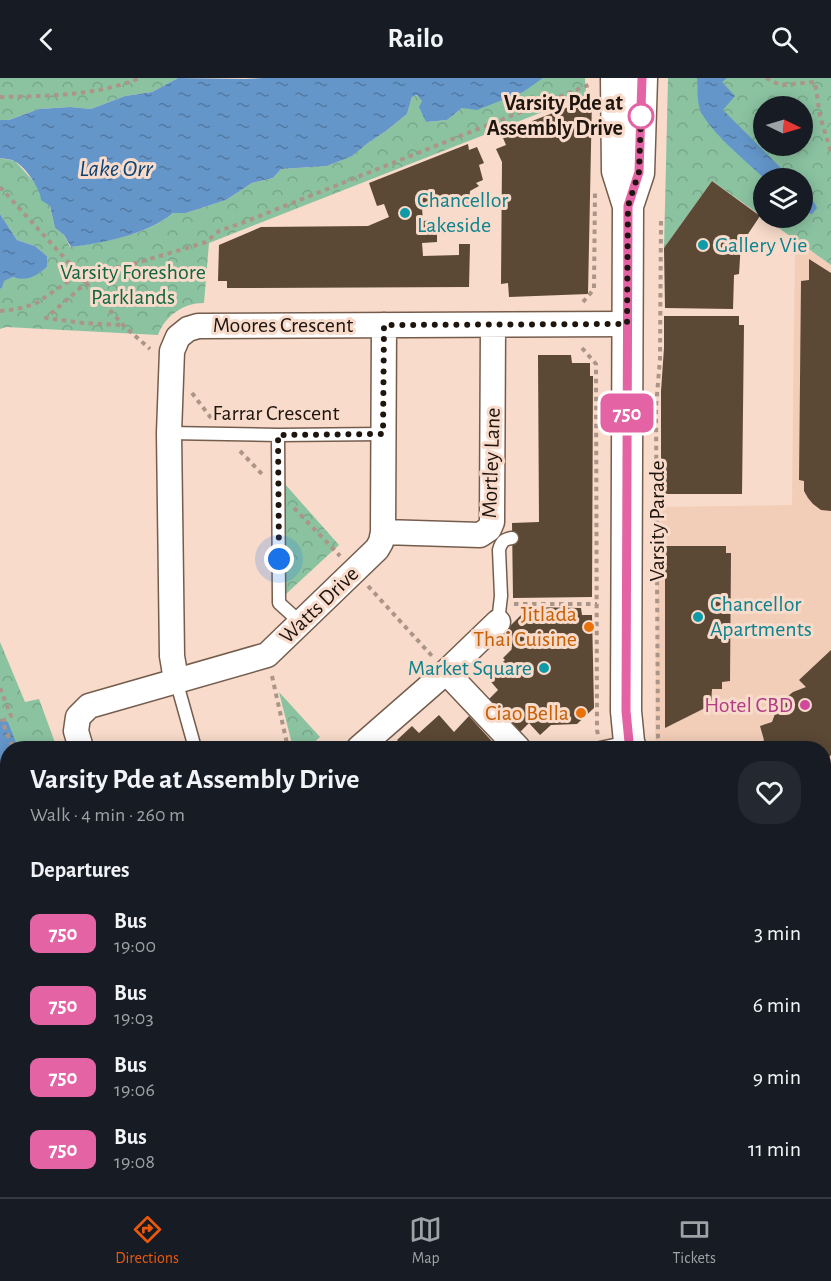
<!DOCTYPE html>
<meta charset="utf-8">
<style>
body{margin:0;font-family:"Alegreya Sans",sans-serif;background:#242831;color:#f1f3f6;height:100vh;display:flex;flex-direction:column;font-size:22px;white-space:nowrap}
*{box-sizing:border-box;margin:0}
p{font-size:20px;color:#9ea1a6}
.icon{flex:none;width:33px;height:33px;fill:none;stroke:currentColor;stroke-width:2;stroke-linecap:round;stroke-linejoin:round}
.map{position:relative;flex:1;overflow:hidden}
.sheet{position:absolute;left:0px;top:663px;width:831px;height:456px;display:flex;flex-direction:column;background:#171b24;border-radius:24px 24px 0 0;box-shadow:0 3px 15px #0003}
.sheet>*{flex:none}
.badge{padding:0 12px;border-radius:9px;font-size:21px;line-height:39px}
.needle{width:39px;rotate:95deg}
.buttons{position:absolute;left:753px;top:18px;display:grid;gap:12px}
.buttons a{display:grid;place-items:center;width:60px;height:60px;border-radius:50%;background:#171b24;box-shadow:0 3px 15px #0003;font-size:30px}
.you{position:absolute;width:30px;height:30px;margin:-15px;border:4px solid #fff;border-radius:50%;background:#1a73e8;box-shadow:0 0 0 9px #1a73e833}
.map>.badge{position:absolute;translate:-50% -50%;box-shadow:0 0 0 3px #fff}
h2{padding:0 30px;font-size:22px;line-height:54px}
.round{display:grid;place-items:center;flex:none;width:63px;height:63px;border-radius:24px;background:#242831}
.summary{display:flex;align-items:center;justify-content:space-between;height:102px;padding:0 30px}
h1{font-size:28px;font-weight:700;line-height:45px}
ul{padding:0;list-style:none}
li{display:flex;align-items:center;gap:18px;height:72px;padding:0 30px}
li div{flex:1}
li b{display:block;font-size:22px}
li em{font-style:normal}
li .badge{min-width:66px;font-weight:700;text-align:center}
header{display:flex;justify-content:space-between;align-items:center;height:78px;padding:0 30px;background:#171b24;font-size:27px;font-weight:700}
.tabs{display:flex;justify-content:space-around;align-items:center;height:84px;border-top:2px solid #363941;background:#171b24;font-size:16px;color:#9ea1a6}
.tabs a{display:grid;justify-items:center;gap:3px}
.tabs .current{color:#ea580c}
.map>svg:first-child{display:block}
</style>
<header><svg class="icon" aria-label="back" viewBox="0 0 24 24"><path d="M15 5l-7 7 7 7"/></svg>Railo<svg class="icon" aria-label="search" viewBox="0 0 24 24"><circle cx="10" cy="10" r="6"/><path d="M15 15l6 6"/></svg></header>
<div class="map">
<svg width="831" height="1119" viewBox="0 0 831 1119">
<defs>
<pattern id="park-crowns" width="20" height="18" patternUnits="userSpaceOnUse" patternTransform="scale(1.5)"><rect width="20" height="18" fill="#8bc3a1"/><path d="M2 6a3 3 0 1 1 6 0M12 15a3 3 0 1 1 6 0" fill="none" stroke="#78a789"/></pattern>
<pattern id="water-ripples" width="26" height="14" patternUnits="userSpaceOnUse" patternTransform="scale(1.5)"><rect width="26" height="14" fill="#6496ca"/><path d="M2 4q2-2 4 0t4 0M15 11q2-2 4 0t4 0" fill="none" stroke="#5279a2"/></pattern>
</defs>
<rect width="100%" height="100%" fill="#f8dbca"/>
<path fill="#f2ceb9" d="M795 162 831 187V689L824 696V670H660L655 660 659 429 792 427Z"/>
<path fill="url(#park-crowns)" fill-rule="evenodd" d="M0 0H178L152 14 125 18 91 31 69 29 39 31 9 42H0Z
M543 0H585L586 17 209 165 204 225C183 225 165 238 158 257L6 249 0 251V211L2 210 3 203 13 199C25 203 37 197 47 189V178L35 168 17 162 0 136V80L15 83 36 106 41 117 50 128 55 150 64 157 70 169H72C106 163 146 158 173 135H186L226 122 252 105 273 100 281 91 327 88 351 78 368 65 386 53 407 36 412 19 418 17 423 23 426 44 447 42 462 30Z
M668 0H831V187L712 103 664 170ZM764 28H802V68H764ZM764 100H802V140H764Z
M284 405 339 467 286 516Z
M0 564 25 624 39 621 57 670H9L0 647Z
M279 614 320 659 308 670H293Z
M824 951 826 954 831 979V1067L824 1066Z"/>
<path fill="url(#water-ripples)" d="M178 0 245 1 263 0H543L523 14 477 32 462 30 447 42 426 44 419 29 422 23 417 17 412 19 407 36 386 53 368 65 352 78 327 88 281 91 273 100 252 105 226 122 186 135H173C147 157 103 165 71 169L64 157 55 150 50 128 41 122C41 111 24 87 14 83 11 81 4 81 0 80V42H9L39 31 70 29 91 31 125 18 152 14Z
M697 0H727L722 4 735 18 723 32 791 100H764C749 86 702 47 699 28 697 19 698 9 697 0Z
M802 112 814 124 817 130 812 136 803 135Z
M0 136 17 162 35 168 47 178V189C36 198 27 204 13 199L4 203 2 210 0 211Z
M0 641 8 644 18 670H8V1112H508L497 1119H0Z"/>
<path fill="#5b4835" d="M592 20 588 216 509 219 508 205 501 206 502 84 496 71 506 67 501 55Z
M468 66 469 72 477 69 484 85 479 87 483 102 476 105 479 108 470 113 469 125H437L422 130 423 143 437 142V164L422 165 423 178 459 177V166H470L469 209 227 210V203H218L219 167 261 149 368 148 389 139 384 126 377 128 369 105Z
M712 103 760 138 746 159 742 157 739 162 741 164 739 196 734 197 733 231 665 230 664 170Z
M809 181 831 195V433L821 432 813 426 808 420 804 413V403L799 402 801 203 809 202Z
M664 238H739V247H744L742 416H661V313L664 270Z
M538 277H571L572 285H590V298H593L592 519 513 520 512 445 539 444Z
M665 468H726V475H731L730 603 722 604V611H712L711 627 665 650Z
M529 529 581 530 582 537H592L594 630 577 646 551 647 540 657 529 645 519 655 487 623 498 612 487 599 505 582 503 580 512 571 500 558Z
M831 572V677L824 684V670H762L759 668 764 662 760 648 772 644 776 633 783 622 793 614 806 609 799 602Z
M439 637 454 654 469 638 498 670H404L397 662 412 648 419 655Z
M831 766V867L824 859V772Z"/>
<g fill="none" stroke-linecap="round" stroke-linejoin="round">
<g stroke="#755d4e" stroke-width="15">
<path id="service" d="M169 355 278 357 383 356
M278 357 279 525 301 545
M498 544 501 518 499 472C501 464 504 461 512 460
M176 602 195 670
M600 670 628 664"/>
</g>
<g stroke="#755d4e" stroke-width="27">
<path id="minor" d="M383 454 480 457 489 451 492 444 493 247
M446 594 498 544
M176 602 172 578 169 355 172 273 178 259 188 251 198 248 627 246
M81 670 76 653 78 639 89 628 267 577 377 471 381 464 383 454 384 247
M359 670 446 594 518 670
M824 730 831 723
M824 908 831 916"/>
</g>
<g stroke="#755d4e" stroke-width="33">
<path id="tertiary" d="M616 0 617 93 628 128 626 633 629 664 631 670
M628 128 639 95 642 0"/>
</g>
<path stroke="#ab9588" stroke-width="4" stroke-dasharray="4.5 4.5" stroke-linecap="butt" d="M766 0 780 7 815 4 820 38 831 74
M0 19C46 18 97 18 140 0
M0 109 79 196 86 205 46 240 83 245 123 247
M661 143 660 281 656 329 658 659 663 670
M86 205 123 247 150 271
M583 224 594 211 595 112
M0 233 17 231 35 226 79 196 129 187 187 170 206 164 219 153 247 143 591 6
M582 270 596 286 597 652 598 657
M192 315 211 340
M240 373 262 396
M294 430 340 478
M368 508 432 578
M514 526H597
M272 598 288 670
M0 610 11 638 2 643 13 670
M824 693 831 686
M824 761 831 754
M824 872 831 881
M824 943 831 954
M824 1012 831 1015
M824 1043H831
M490 1119 502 1112"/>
<use href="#service" stroke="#fff" stroke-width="12"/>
<use href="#minor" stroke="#fff" stroke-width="24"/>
<use href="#tertiary" stroke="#fff" stroke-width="30"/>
</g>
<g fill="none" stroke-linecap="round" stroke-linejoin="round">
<g stroke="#fff" stroke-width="14">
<path id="line" d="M631 670 629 664 626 633 628 128 639 94 642 0"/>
</g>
<use href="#line" stroke="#e463a4" stroke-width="9"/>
<path stroke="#1f150f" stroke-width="6" stroke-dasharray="0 10.8" d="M279 481 278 357 383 356 384 247 627 246 628 128 639 94 641 38"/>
</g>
<circle fill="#fff" stroke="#e463a4" stroke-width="3" cx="641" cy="38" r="12"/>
<g fill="#0f9aa8" stroke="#f8dbca" stroke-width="2">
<circle cx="405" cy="135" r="6"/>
<circle cx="703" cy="167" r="6"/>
<circle cx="698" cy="539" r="6"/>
<circle cx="544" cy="590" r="6"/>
</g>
<g fill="#e8710a" stroke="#f8dbca" stroke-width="2">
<circle cx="589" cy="549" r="6"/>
<circle cx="581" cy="635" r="6"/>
</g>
<circle fill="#d1479c" stroke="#f8dbca" stroke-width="2" cx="805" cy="627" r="6"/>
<g text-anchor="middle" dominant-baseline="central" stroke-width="6" stroke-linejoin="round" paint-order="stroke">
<g font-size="22" font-weight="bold" fill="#1f150f" stroke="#f8dbca" text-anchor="end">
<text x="623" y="25">Varsity Pde at<tspan x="623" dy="25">Assembly Drive</tspan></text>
</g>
<g font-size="22" fill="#0d838f" stroke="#f8dbca" text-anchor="start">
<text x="417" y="122">Chancellor<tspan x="417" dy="25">Lakeside</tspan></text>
<text x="715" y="167">Gallery Vie</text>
<text x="710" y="526">Chancellor<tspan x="710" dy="25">Apartments</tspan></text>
<text x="532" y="590" text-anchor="end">Market Square</text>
</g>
<g font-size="22" fill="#0f663f" stroke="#f8dbca">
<text x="133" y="194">Varsity Foreshore<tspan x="133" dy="25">Parklands</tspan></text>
</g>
<g font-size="22" fill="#1f150f" stroke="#f8dbca">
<text x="283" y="247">Moores Crescent</text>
<text x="276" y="335">Farrar Crescent</text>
<text transform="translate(491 385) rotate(-88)">Mortley Lane</text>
<text transform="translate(657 443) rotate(-90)">Varsity Parade</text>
<text transform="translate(319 527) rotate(-44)">Watts Drive</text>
</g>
<g font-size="22" fill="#c56008" stroke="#f8dbca" text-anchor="end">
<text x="577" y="536">Jitlada<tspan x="577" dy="25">Thai Cuisine</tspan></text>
<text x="569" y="635">Ciao Bella</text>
</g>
<g font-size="22" fill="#b23c85" stroke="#f8dbca" text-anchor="end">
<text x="793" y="627">Hotel CBD</text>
</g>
<g font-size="24" font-style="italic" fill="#0c4375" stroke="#f8dbca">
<text x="116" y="91">Lake Orr</text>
</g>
</g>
</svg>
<div class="buttons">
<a><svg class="needle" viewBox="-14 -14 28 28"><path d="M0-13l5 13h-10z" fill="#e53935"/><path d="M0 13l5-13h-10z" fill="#9ea1a6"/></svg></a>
<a><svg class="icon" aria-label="layers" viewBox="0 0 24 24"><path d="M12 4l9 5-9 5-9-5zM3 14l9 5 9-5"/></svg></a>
</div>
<div class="you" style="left:279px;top:481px"></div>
<b class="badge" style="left:627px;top:335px;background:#e463a4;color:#fff">750</b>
<section class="sheet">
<div class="summary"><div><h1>Varsity Pde at Assembly Drive</h1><p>Walk · 4 min · 260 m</p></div><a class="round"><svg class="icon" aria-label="heart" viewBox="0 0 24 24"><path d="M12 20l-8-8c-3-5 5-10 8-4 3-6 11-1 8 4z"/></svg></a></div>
<h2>Departures</h2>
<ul>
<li><span class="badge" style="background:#e463a4;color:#fff">750</span><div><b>Bus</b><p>19:00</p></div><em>3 min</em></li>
<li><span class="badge" style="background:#e463a4;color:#fff">750</span><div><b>Bus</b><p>19:03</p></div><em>6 min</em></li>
<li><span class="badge" style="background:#e463a4;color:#fff">750</span><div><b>Bus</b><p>19:06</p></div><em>9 min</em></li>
<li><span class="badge" style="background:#e463a4;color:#fff">750</span><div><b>Bus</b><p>19:08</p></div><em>11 min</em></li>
</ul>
</section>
</div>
<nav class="tabs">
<a class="current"><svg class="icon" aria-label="directions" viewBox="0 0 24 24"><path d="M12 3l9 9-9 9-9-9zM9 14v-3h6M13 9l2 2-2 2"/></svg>Directions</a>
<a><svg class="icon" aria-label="map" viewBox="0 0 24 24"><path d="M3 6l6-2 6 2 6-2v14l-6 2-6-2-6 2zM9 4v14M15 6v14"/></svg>Map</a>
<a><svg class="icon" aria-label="tickets" viewBox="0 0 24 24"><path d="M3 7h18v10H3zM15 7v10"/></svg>Tickets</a>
</nav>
